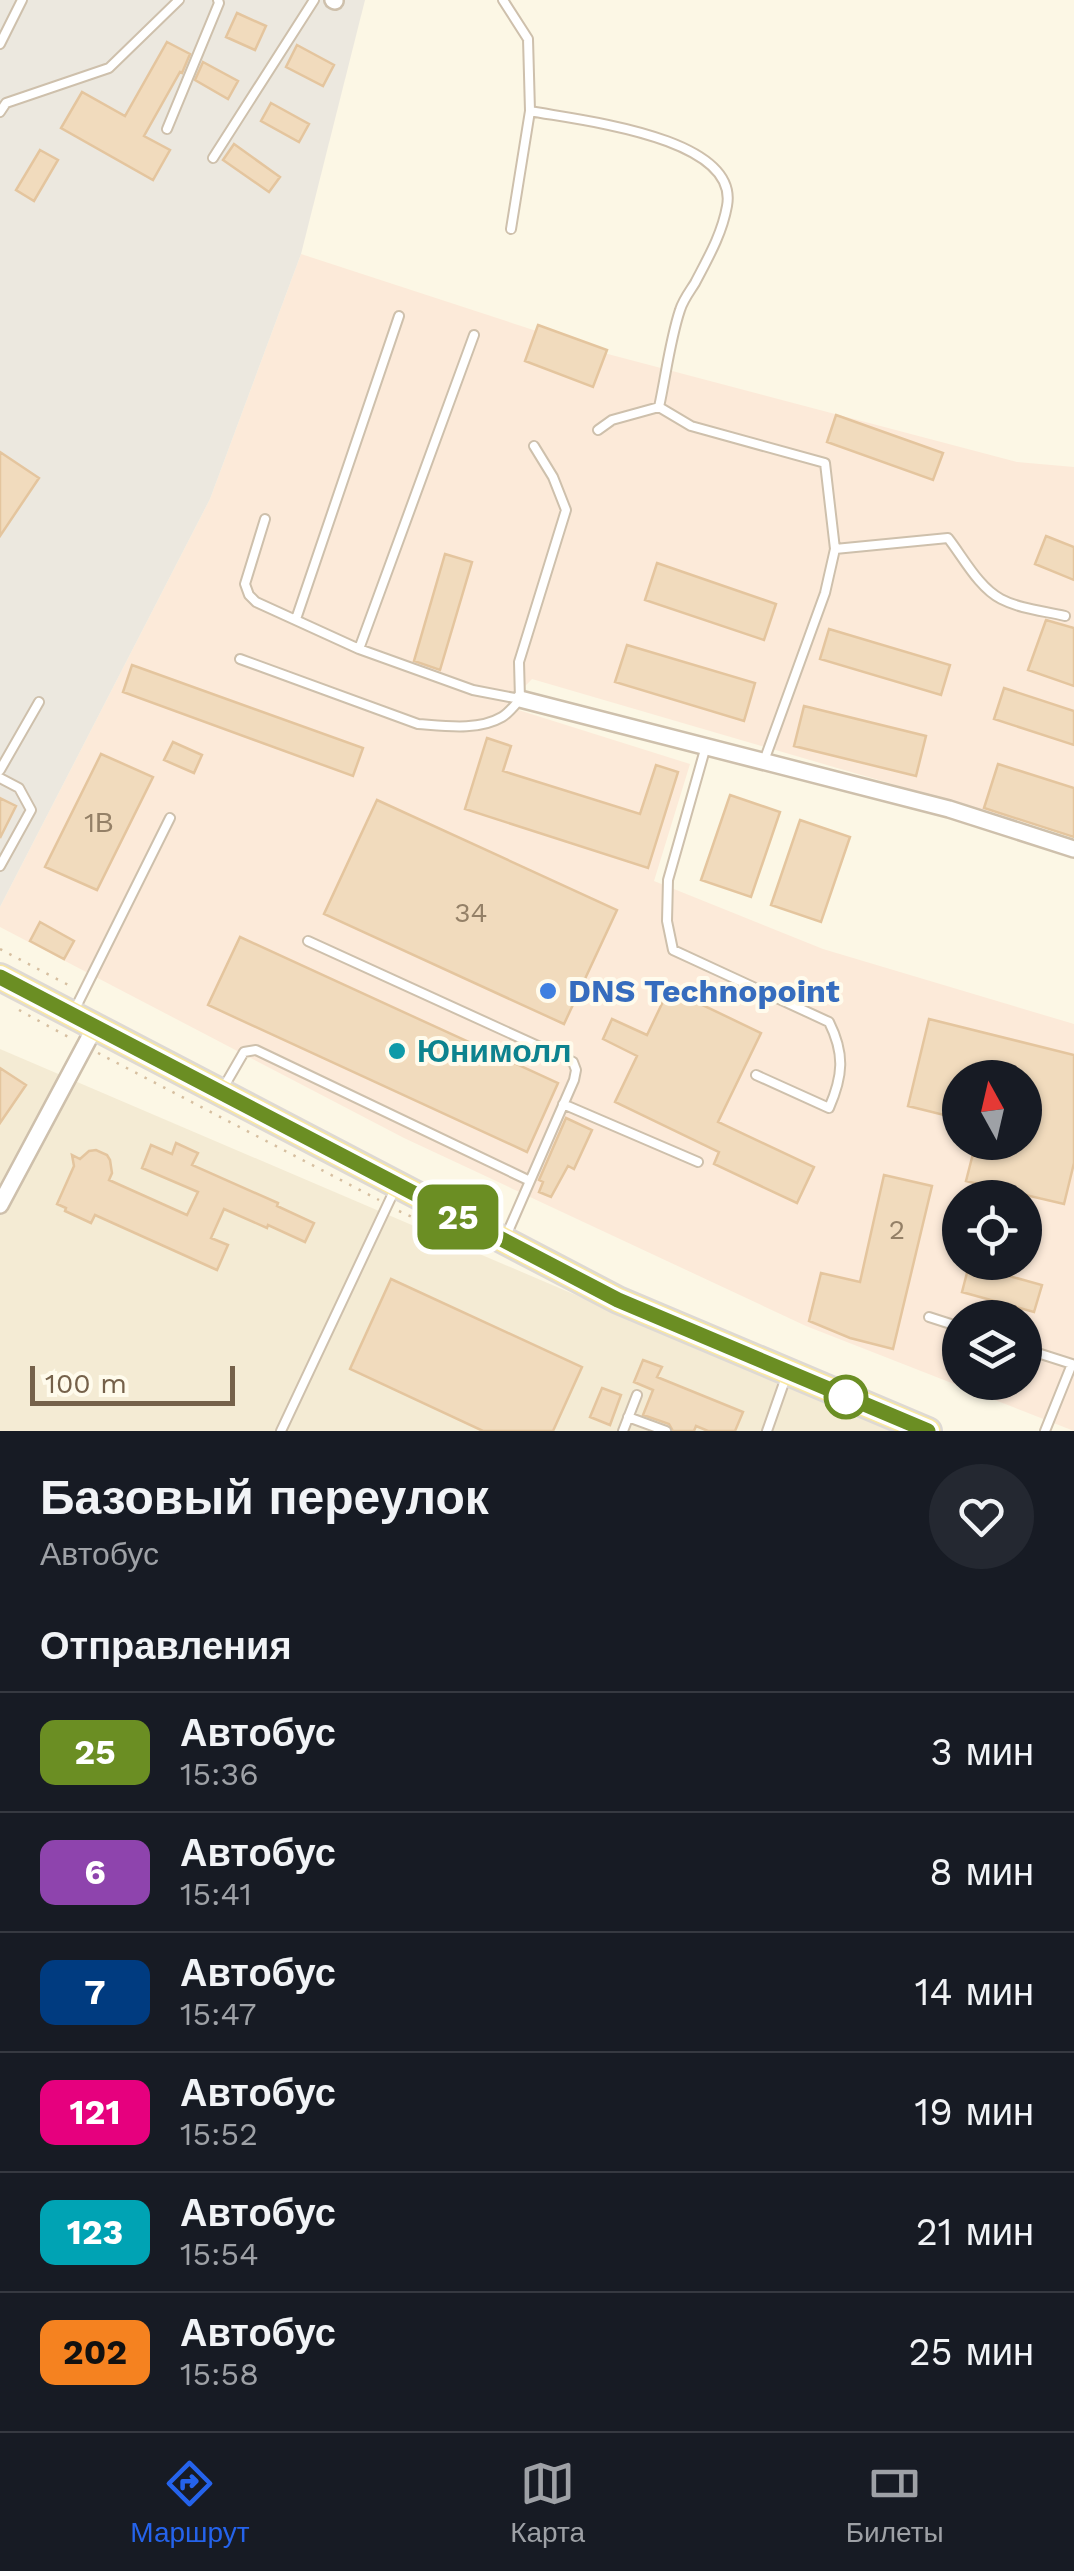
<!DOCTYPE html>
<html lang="ru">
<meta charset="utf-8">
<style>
body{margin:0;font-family:"Work Sans",sans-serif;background:#242831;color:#f1f3f6;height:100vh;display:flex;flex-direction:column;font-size:38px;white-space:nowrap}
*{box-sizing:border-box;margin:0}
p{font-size:32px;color:#9ea1a6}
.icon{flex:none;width:55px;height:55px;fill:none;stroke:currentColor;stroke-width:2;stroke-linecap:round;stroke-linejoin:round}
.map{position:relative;height:1431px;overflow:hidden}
.panel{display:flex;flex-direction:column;background:#171b24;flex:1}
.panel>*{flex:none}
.badge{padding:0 20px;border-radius:15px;font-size:35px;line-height:65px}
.needle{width:65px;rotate:352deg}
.buttons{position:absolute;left:942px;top:1060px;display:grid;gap:20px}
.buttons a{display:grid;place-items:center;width:100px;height:100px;border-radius:50%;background:#171b24;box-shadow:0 2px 8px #0004;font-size:50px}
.scale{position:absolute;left:30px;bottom:25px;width:205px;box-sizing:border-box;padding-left:10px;border:5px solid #75614a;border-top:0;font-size:28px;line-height:35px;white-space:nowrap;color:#75614a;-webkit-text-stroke:8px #fffbec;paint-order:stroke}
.map>.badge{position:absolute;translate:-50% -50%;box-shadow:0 0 0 5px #fff}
h2{padding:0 40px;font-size:38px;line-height:90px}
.round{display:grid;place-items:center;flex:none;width:105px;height:105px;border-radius:52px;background:#242831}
.overview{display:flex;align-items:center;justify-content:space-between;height:170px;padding:0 40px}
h1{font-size:48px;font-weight:600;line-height:75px}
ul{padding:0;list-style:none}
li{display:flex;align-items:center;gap:30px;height:120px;padding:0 40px;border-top:2px solid #363941}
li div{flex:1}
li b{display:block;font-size:38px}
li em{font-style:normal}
li .badge{min-width:110px;font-weight:700;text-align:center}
.menu{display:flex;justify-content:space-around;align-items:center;height:140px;border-top:2px solid #363941;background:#171b24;font-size:28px;color:#9ea1a6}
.menu a{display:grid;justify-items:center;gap:5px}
.menu .selected{color:#2563eb}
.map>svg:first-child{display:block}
</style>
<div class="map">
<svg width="1074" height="1431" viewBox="0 0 1074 1431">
<rect width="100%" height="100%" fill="#fcf7e5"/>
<path fill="#f4ebd4" d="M0 1049 894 1431H0Z"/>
<path fill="#fcead9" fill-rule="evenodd" d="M301 254 604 353 1017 462 1074 467V837L532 679 506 706 690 764 654 881 823 949 1074 1024V1431L806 1326 404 1138 0 927V907L210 499ZM960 1078H1025V1142H960ZM960 1198H1025V1262H960ZM960 1318H1025V1382H960Z"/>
<path fill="#ece8df" d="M0 0H365L301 254 210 499 0 907Z"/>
<path fill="#f1dbbd" stroke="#e4c59e" stroke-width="2.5" d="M237 13 266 26 255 50 226 37Z
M167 42 190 54 182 73 180 72 144 136 170 150 153 180 61 128 82 92 125 116Z
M297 45 334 65 323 86 286 67Z
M203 62 238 81 228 99 195 80Z
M271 103 309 124 299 142 261 121Z
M234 144 280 177 269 192 223 160Z
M40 150 58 160 34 201 16 190Z
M538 325 607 350 593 387 525 361Z
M836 415 943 453 933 480 827 442Z
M0 452 39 478 0 536Z
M1046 536 1074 547V580L1035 564Z
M445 554 472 562 440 670 414 661Z
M657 563 776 604 764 640 645 600Z
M1046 620 1074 628V686L1028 670Z
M829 629 950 665 941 695 820 659Z
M627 645 755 683 744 721 615 682Z
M132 665 363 748 353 776 123 692Z
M1004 688 1074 711V745L994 719Z
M804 706 926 736 916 776 794 746Z
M487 738 511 746 503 771 640 814 656 765 678 772 648 868 465 809Z
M173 742 202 755 194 773 164 760Z
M101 754 153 777 97 890 45 867Z
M998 764 1074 788V837L984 808Z
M730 795 780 812 751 897 701 880Z
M0 798 16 806 0 838Z
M377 800 617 910 564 1024 324 914Z
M800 820 850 837 821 922 771 905Z
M40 922 74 941 64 959 30 941Z
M240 937 558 1083 527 1152 208 1005Z
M669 989 761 1033 718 1122 814 1167 797 1203 714 1164 719 1152 615 1102 637 1056 603 1039 612 1019 647 1035Z
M929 1019 1074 1055V1163L1064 1204 966 1181 976 1142H1025V1078H960V1119L908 1106Z
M0 1068 26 1085 0 1123Z
M566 1118 592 1130 574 1169 568 1166 551 1197 539 1192 543 1182 539 1180Z
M176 1143 198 1153 192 1165 278 1203 277 1206 314 1223 305 1242 268 1225 267 1228 224 1209 211 1238 228 1245 217 1270 95 1215 91 1223 65 1211 66 1208 57 1204 74 1166 72 1155 80 1159 89 1151 96 1150 107 1155 110 1160 112 1173 109 1180 187 1215 198 1192 142 1168 151 1145 172 1154Z
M884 1175 932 1186 893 1349 850 1338 809 1321 821 1273 860 1282Z
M969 1265 1042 1285 1034 1312 962 1292Z
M391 1279 582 1367 553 1431H483L350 1369Z
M643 1360 662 1367 657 1377 743 1412 735 1431H708L696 1426 694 1431H673L669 1424 643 1415 653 1390 634 1382Z
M602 1388 621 1395 610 1425 590 1417Z"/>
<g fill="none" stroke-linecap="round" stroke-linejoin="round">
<g stroke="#cec0ac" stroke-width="12">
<path id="service" d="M503 0 528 39 530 111 511 229
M0 44 22 0
M530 111C576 120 740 136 727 206 722 234 708 258 695 283 690 291 683 300 680 310 670 340 666 375 659 407
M0 112 6 103 109 68 179 0
M167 129 219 3 218 0
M213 158 314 0
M598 430 612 420 659 407 691 426 825 463 835 549 948 538C963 557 979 588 1001 599 1020 609 1044 611 1065 616
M265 519 245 584 249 595 256 602 359 649 473 690 520 699
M296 619 399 316
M359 649 474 335
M240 659 418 724C445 726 478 731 502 717 509 713 515 705 520 699L519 662 566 510 553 477 534 446
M706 746 668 880 667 921 673 950 829 1022C845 1054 843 1076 829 1108L756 1075
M764 761 825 593 835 549
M0 770 39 702
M0 778 19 788 31 810 0 866
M308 941 573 1062 576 1070 574 1080 530 1181
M74 1011 170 818
M222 1090 244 1052 256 1050 530 1181 506 1236
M563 1104 698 1162
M929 1317 960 1327
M1025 1349 1072 1364 1045 1431
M628 1417 666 1431
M281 1431 395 1189
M623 1431 637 1395
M767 1431 786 1377"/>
</g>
<g stroke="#cec0ac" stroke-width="20">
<path id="minor" d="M333 0 335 1
M520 699 949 809 1074 849
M0 1205 95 1027"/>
</g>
<g stroke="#ded9d4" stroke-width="30">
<path id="primary" d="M0 977 618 1300 928 1431"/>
</g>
<path stroke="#d6bfa0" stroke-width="2.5" stroke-dasharray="2.5 8" stroke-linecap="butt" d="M0 949 74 988
M19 1010 74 1040
M98 1053 379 1200
M399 1211 442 1231"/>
<use href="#service" stroke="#fff" stroke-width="8"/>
<use href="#minor" stroke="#fff" stroke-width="15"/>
<use href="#primary" stroke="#fae89f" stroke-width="25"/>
</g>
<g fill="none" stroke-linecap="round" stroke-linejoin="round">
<g stroke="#fff" stroke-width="22">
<path id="line" d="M0 977 618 1300 928 1431"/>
</g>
<use href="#line" stroke="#6b8e23" stroke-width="15"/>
</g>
<circle fill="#3f7fe0" stroke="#fffbec" stroke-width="4" cx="548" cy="991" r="10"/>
<circle fill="#0f9aa8" stroke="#fffbec" stroke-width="4" cx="397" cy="1051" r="10"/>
<circle fill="#fff" stroke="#6b8e23" stroke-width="5" cx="846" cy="1397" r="20"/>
<g text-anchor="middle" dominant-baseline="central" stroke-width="8" stroke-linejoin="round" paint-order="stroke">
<g font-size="28" fill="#948067">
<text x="99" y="822">1В</text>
<text x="471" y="912">34</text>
<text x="897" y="1229">2</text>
</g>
<g font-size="32" font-weight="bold" fill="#366cbe" stroke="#fffbec" text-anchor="start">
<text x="568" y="991">DNS Technopoint</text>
</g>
<g font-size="32" font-weight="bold" fill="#0d838f" stroke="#fffbec" text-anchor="start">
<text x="417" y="1051">Юнимолл</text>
</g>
</g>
</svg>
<div class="buttons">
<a><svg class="needle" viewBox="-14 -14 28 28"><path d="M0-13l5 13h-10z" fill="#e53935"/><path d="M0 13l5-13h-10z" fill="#9ea1a6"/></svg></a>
<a><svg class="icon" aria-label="locate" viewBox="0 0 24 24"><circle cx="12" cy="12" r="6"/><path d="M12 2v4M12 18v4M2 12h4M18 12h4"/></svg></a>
<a><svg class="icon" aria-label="layers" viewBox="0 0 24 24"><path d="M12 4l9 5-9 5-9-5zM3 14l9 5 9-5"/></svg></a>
</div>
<div class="scale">100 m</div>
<b class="badge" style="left:458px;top:1217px;background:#6b8e23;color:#fff">25</b>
</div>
<section class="panel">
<div class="overview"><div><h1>Базовый переулок</h1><p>Автобус</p></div><a class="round"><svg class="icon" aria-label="heart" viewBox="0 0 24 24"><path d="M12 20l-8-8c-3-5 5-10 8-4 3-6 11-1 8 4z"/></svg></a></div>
<h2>Отправления</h2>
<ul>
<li><span class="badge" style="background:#6b8e23;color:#fff">25</span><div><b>Автобус</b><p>15:36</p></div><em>3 мин</em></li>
<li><span class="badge" style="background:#8e44ad;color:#fff">6</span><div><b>Автобус</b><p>15:41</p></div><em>8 мин</em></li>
<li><span class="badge" style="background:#003b80;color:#fff">7</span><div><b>Автобус</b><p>15:47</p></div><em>14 мин</em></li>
<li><span class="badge" style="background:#e6007e;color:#fff">121</span><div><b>Автобус</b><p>15:52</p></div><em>19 мин</em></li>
<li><span class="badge" style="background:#00a3b4;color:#fff">123</span><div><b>Автобус</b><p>15:54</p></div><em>21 мин</em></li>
<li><span class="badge" style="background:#f58220;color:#111">202</span><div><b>Автобус</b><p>15:58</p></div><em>25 мин</em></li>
</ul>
</section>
<nav class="menu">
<a class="selected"><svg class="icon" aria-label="directions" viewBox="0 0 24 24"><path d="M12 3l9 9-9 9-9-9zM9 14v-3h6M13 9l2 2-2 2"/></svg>Маршрут</a>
<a><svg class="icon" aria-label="map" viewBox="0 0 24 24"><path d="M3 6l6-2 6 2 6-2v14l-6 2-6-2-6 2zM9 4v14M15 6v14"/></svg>Карта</a>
<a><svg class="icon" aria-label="tickets" viewBox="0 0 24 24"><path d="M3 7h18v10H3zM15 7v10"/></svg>Билеты</a>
</nav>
